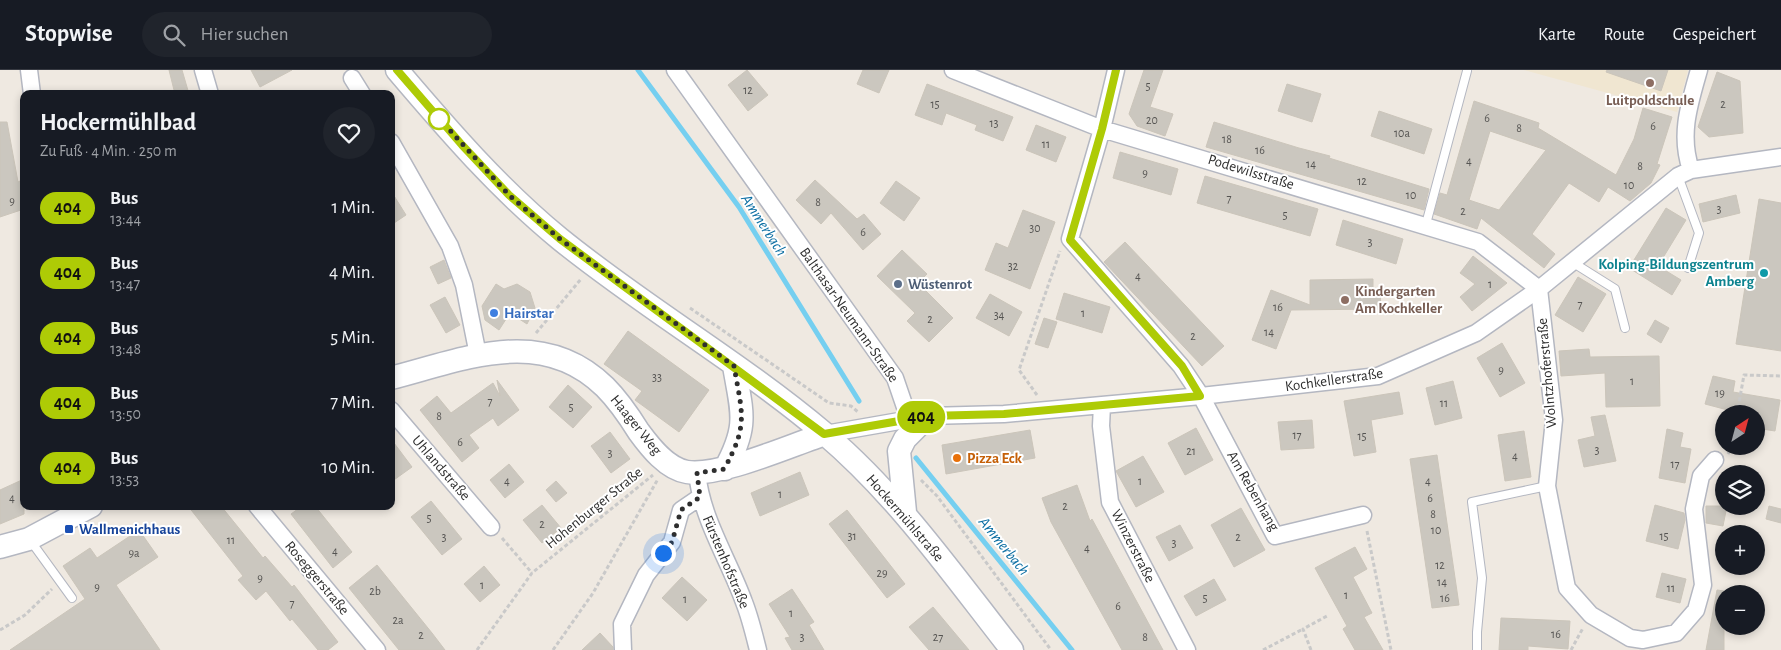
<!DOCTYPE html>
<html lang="de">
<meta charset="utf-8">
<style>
body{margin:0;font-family:"Alegreya Sans",sans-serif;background:#20242c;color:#f1f3f6;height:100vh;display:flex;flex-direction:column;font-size:19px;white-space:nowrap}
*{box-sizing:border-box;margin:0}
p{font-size:16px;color:#9ea1a6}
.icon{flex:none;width:28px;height:28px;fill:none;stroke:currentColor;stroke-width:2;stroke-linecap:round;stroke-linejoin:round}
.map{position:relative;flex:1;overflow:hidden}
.details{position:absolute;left:20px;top:20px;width:375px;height:420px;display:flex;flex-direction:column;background:#171b24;border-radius:10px;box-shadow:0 2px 8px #0003}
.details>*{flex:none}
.badge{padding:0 10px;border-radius:16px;font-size:18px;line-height:32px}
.needle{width:32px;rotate:36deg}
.tools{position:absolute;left:1715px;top:335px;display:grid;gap:10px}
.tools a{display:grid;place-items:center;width:50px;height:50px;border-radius:50%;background:#171b24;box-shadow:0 2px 8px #0003;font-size:25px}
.you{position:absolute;width:25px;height:25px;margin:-12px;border:4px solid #fff;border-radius:50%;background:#1a73e8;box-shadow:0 0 0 8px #1a73e833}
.map>.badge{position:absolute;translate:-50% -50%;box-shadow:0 0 0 2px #fff}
.round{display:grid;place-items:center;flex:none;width:52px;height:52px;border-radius:26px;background:#20242c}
.headline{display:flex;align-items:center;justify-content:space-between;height:85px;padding:0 20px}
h1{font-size:24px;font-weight:700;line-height:38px}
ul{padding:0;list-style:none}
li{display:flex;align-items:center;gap:15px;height:65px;padding:0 20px}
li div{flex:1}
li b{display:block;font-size:19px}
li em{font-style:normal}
li .badge{min-width:55px;font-weight:700;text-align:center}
header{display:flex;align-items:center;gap:30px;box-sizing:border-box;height:70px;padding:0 25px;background:#171b24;border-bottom:1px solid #363941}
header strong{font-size:24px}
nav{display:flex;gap:28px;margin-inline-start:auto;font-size:18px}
.search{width:350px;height:45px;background:#20242c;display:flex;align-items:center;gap:12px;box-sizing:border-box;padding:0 18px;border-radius:28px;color:#9ea1a6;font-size:19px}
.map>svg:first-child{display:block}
</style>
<header>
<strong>Stopwise</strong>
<div class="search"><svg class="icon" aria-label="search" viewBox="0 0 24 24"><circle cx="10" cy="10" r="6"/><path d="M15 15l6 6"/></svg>Hier suchen</div>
<nav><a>Karte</a><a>Route</a><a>Gespeichert</a></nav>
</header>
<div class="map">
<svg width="1781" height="580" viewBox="0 0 1781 580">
<rect width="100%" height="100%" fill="#efe9e1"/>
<path fill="#f0e6d1" d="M1524 0H1688L1677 42Z"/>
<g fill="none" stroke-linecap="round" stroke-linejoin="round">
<path stroke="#75cff0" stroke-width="5" d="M638 0 739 137 859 331
M916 388 1072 580"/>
</g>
<path fill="#cbc7bf" stroke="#cbc5ba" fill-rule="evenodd" d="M169 0H182L189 24H175Z
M251 0H292L260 17Z
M747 0 768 25 748 41 728 15Z
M863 0H889L879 23 857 14Z
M1144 0H1163L1150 37 1173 44 1165 66 1137 56 1129 44Z
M1607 0H1668L1661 21 1606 2Z
M1717 2 1740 11 1743 63 1709 67 1698 57Z
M927 14 1013 47 1003 71 975 60 977 55 946 43 942 55 915 45Z
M1287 14 1321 24 1312 52 1278 41Z
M1474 31 1539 53 1538 58 1616 105 1634 69 1643 38 1672 47 1657 94 1660 95 1651 113 1630 131 1608 117 1599 132 1569 113 1532 164 1555 184 1544 198 1481 148 1477 159 1434 144 1440 123 1447 125ZM1490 61 1546 80 1499 140 1469 130Z
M1379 41 1432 59 1424 84 1371 66Z
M0 52H7L18 112 20 111 24 123V139L0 147Z
M1214 52 1299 78 1330 86 1329 88 1429 119 1424 140 1206 77Z
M1036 55 1066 67 1056 92 1026 80Z
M1120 82 1178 99 1171 125 1113 108Z
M1205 106 1318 139 1310 166 1197 133Z
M815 110 857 149 864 144 881 164 863 180 831 143 821 154 796 130Z
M896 111 920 128 904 151 880 133Z
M391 121 406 145 391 155Z
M1736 125 1740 143 1703 152 1699 134Z
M1759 129 1781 133V281L1736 274Z
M1666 138 1686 150 1658 196 1681 210 1672 225 1629 198Z
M1023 140 1055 152 1030 219 985 200 996 173 1008 178Z
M1343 150 1403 169 1396 194 1336 175Z
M1125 172 1224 276 1202 296 1104 192Z
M902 180 927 204 918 213 953 248 929 272 907 251 915 243 877 206Z
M1473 186 1507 213 1472 241 1460 227 1475 214 1460 203Z
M444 190 451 208 438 214 430 197Z
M1578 207 1606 224 1583 262 1555 245Z
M1373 209V221H1380L1381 239 1291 240 1276 279 1252 270 1271 220 1310 235V210Z
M496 214 504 219 517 214 530 222 535 238 527 254 510 243 499 260 485 250 482 236Z
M1064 223 1110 237 1102 263 1056 249Z
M990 224 1022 242 1009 266 976 248Z
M445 227 460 255 446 263 430 235Z
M1044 248 1057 252 1048 278 1035 274Z
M1655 250 1669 258 1661 273 1647 264Z
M628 261 709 320 679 362 635 330 642 321 604 294Z
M1502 273 1525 313 1500 327 1477 288Z
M1589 279 1590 287 1659 286 1660 336 1606 337 1605 303 1561 306 1559 281Z
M1713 306 1735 311 1733 322 1780 330 1775 361 1756 358V344H1743L1705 334Z
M497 310 519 340 498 356 493 348 469 365 479 378 462 392 420 340 437 326 451 343 493 313 500 326Z
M1453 311 1462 348 1435 355 1426 318Z
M568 315 592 337 573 358 549 337Z
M1399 322 1403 344 1371 350 1376 382 1354 386 1344 331Z
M1605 345 1616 391 1584 397 1578 370 1595 366 1591 347Z
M1312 350 1314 378 1281 380 1278 352Z
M1196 358 1213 390 1185 405 1168 373Z
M1667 359 1683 363 1680 377 1691 379 1685 413 1659 408Z
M1030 360 1035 388 946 404 942 375Z
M1524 361 1531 407 1505 411 1498 365Z
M610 362 630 389 611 403 591 376Z
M391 369 412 397 391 412Z
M1437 385 1459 535 1432 538 1410 389Z
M1143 386 1164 422 1136 437 1116 401Z
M509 394 524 412 505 428 490 410Z
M800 402 809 425 760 446 751 423Z
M24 409V444L0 454V420Z
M556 411 567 423 556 432 546 420Z
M1077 415 1090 451 1092 449 1163 580H1122L1051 452 1042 428Z
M431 431 462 469 442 485 411 447Z
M542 435 561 458 542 473 523 450Z
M1655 435 1684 443 1685 450 1678 479 1646 471Z
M188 436H221L263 488 265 486 292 517 294 515 338 572 328 580H318L292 549 290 551 266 521 256 530 238 510 243 506Z
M302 436H315L352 482 333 498 291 444Z
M1706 436H1727L1723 456 1706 453Z
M1769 436 1781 439V453L1766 449Z
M1241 438 1265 480 1234 497 1211 455Z
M847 440 905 514 887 528 829 454Z
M1180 455 1193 478 1169 491 1156 467Z
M139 460 158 487 116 515 160 580H10L85 529 63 496 90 478 97 488Z
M1355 477 1367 499 1353 507 1372 543 1364 547 1383 580H1355L1343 559 1347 556 1315 498Z
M377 495 432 563 445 580H399L349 518Z
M484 496 500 515 480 532 464 514Z
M1662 503 1686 509 1680 533 1656 527Z
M682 507 707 530 687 551 662 528Z
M1214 509 1226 530 1196 546 1184 526Z
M792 519 814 552 809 555 824 580H792L785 568 790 567 769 534Z
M1717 520 1724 521V580H1706Z
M933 537 969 580H929L909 557Z
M1501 548 1570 551 1568 579 1528 576V580H1499Z
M600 563 613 577V580H582Z"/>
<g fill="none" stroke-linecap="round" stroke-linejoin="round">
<g stroke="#b4b7c1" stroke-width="10">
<path id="lane" d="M1678 106 1699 163 1688 198
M1426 154 1467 1
M1572 192 1615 219 1625 258
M30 470 72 528
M1477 580V562L1482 508 1472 432 1547 416"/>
</g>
<g stroke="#b4b7c1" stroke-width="19">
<path id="street" d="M29 0 32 24
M203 0 210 24
M675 0 895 308 909 349
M953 0 1102 59 1478 172 1539 219
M1116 0 1102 59 1070 169 1181 296 1201 326 1275 466 1363 445
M352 8 362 24
M391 72 450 176 464 215 478 285
M1691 100C1679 65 1689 35 1699 0
M1539 219 1554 350 1547 416 1567 518 1591 545 1630 568 1643 570 1676 563 1696 540 1703 515 1694 439 1701 406 1715 390
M1102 335 1101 356 1110 432 1187 580
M391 340 491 457
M825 364 928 346 1004 344 1201 326 1378 306 1476 263 1539 219 1678 106 1691 100 1781 87
M697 403C702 450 728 488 744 532 750 547 754 564 758 580
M257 436 377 580
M623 580 622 554 646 505 672 472 681 440 700 427"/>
</g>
<g stroke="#b4b7c1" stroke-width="25">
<path id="secondary" d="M397 0C448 60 499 119 560 169 645 238 741 293 825 364 898 426 953 505 1012 580
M391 308C465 289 542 255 605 317 618 330 629 346 639 362 650 377 667 399 687 402 720 407 791 375 825 364
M725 399C749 355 742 343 734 296
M905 442 899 381 905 369 928 346
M0 477 29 469 91 436"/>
</g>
<path stroke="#c9c9c9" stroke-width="3" stroke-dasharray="4 2.5" stroke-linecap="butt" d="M690 238 829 333 851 336 858 342
M536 263 581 209
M1037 325 1019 300 1060 181
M1737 344 1744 305 1781 306
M1728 384 1732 376
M921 410 937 426 1051 580
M1367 461 1391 580
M502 468 532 503
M0 560 25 545 52 519
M477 580 532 503 653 405
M553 580 593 523 658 409
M1263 580 1303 559
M1311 580 1303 559 1327 546
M1571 580 1583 558"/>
<use href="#lane" stroke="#fff" stroke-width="8"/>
<use href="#street" stroke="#fff" stroke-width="16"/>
<use href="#secondary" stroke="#fff" stroke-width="22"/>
</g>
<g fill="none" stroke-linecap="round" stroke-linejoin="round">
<g stroke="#fff" stroke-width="11">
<path id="line" d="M397 0 462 75 509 125 560 169 824 364 928 346 1004 344 1200 326 1182 296 1070 170 1102 59 1116 0"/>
</g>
<use href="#line" stroke="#aecb06" stroke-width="8"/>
<path stroke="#2e2e2e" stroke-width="5" stroke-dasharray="0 9" d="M439 49 436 45 509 125 560 169 734 296C742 343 749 355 724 399L697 403 700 427 681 440 672 472 663 483"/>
</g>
<g fill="#8d6e63" stroke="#fff" stroke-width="2">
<circle cx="1650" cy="13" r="5"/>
<circle cx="1345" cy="230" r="5"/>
</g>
<circle fill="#fff" stroke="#aecb06" stroke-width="2.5" cx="439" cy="49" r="10"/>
<circle fill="#0f9aa8" stroke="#fff" stroke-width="2" cx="1764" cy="203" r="5"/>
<circle fill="#5c6f8a" stroke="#fff" stroke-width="2" cx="898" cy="214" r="5"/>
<circle fill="#3f7fe0" stroke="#fff" stroke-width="2" cx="494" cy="243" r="5"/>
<circle fill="#e8710a" stroke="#fff" stroke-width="2" cx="957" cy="388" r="5"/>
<rect fill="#1a4fb4" stroke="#fff" stroke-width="2" x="64" y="454" width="10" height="10" rx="2.5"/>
<g text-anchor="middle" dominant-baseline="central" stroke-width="4" stroke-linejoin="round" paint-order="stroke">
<g font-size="12" fill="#555452">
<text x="1148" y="16">5</text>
<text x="748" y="20">12</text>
<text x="935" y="34">15</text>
<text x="1723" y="34">2</text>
<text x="1487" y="48">6</text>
<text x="1152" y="50">20</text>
<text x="994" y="53">13</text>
<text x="1653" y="56">6</text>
<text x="1519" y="58">8</text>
<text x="1402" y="63">10a</text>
<text x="1227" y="69">18</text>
<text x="1046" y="74">11</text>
<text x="1260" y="80">16</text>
<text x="1469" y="91">4</text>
<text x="1311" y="94">14</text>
<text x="1640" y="96">8</text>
<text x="1145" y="103">9</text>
<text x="1362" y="111">12</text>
<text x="1629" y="115">10</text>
<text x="1411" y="125">10</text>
<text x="1229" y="128">7</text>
<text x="12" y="131">9</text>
<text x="818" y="132">8</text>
<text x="1719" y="139">3</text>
<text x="1463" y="141">2</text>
<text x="1285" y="145">5</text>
<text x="1035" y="158">30</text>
<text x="863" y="162">6</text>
<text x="1370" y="172">3</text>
<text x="1013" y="196">32</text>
<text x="1138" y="206">4</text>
<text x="1490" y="214">1</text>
<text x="1580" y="234">7</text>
<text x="1278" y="237">16</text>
<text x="1083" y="243">1</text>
<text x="999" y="245">34</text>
<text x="930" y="249">2</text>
<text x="1269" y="262">14</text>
<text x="1193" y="266">2</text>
<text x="1501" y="300">9</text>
<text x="657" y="307">33</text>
<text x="1632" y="311">1</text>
<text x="1720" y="323">19</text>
<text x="490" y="331">7</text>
<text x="1444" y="333">11</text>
<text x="571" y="337">5</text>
<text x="439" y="346">8</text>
<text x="1297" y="365">17</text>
<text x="1362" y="366">15</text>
<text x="460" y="372">6</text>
<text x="1597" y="380">3</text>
<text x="1191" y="381">21</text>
<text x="610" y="383">3</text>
<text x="1515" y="386">4</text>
<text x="1675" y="394">17</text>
<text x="507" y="411">4</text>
<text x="1140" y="411">1</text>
<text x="1428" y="411">4</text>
<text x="780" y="424">1</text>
<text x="12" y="428">4</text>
<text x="1430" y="428">6</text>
<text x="1065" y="436">2</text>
<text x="1433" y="444">8</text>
<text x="429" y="448">5</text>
<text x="542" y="454">2</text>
<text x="1436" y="460">10</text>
<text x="852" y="466">31</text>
<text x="1664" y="466">15</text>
<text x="444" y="467">3</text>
<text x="1238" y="467">2</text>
<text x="231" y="470">11</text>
<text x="1174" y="473">3</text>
<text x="1087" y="478">4</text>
<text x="335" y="481">4</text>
<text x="134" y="483">9a</text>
<text x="1440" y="495">12</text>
<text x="882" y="503">29</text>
<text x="260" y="508">9</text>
<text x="1442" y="512">14</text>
<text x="482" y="515">1</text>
<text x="97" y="517">9</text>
<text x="1671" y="518">11</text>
<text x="375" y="521">2b</text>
<text x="1346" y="525">1</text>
<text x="1205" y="528">5</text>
<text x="1445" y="528">16</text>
<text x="685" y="529">1</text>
<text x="292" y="533">7</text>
<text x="1118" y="536">6</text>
<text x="791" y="543">1</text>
<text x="398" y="550">2a</text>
<text x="1556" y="564">16</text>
<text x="421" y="565">2</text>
<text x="802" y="567">3</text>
<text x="938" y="567">27</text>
<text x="1145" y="567">8</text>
</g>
<g font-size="15" font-weight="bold" fill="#785e54" stroke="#fff">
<text x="1650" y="30">Luitpoldschule</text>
<text x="1355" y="221" text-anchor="start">Kindergarten<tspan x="1355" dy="17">Am Kochkeller</tspan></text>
</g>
<g font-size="15" fill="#2e2e2e" stroke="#fff">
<text transform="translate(1251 102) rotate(17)">Podewilsstraße</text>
<text transform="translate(849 245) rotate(55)">Balthasar-Neumann-Straße</text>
<text transform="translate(1547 303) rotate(-95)">Wolntzhoferstraße</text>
<text transform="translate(1334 310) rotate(-8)">Kochkellerstraße</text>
<text transform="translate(636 355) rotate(51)">Haager Weg</text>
<text transform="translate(441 398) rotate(49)">Uhlandstraße</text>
<text transform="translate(1253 421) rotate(60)">Am Rebenhang</text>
<text transform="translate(594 438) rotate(-39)">Hohenburger Straße</text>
<text transform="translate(905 448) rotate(49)">Hockermühlstraße</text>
<text transform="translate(1133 476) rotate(63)">Winzerstraße</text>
<text transform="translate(726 492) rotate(67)">Fürstenhofstraße</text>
<text transform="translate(317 508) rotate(50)">Roseggerstraße</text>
</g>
<g font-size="15" font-weight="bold" fill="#0d838f" stroke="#fff" text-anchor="end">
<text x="1754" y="194">Kolping-Bildungszentrum<tspan x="1754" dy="17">Amberg</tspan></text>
</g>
<g font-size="15" font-weight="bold" fill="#4e5e75" stroke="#fff" text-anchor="start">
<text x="908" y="214">Wüstenrot</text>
</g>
<g font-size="15" font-weight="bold" fill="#366cbe" stroke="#fff" text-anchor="start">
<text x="504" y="243">Hairstar</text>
</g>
<g font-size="15" font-weight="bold" fill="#c56008" stroke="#fff" text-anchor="start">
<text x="967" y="388">Pizza Eck</text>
</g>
<g font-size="15" font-weight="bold" fill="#164399" stroke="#fff" text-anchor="start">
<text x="79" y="459">Wallmenichhaus</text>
</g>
<g font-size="16" font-style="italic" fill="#0d6fa3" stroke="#fff">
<text transform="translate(764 155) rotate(57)">Ammerbach</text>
<text transform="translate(1004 476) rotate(51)">Ammerbach</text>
</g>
</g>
</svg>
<div class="tools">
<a><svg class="needle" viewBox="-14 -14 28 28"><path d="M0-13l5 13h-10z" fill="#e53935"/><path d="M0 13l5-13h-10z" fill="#9ea1a6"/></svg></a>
<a><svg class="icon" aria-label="layers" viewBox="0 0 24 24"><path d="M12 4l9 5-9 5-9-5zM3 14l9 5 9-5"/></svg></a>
<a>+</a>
<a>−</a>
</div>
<div class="you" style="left:663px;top:483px"></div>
<b class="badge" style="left:921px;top:347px;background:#aecb06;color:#111">404</b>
<section class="details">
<div class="headline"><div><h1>Hockermühlbad</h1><p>Zu Fuß · 4 Min. · 250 m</p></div><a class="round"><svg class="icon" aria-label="heart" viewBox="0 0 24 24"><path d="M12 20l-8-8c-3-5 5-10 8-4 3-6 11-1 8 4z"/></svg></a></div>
<ul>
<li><span class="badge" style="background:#aecb06;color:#111">404</span><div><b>Bus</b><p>13:44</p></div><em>1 Min.</em></li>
<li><span class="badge" style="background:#aecb06;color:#111">404</span><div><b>Bus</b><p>13:47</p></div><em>4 Min.</em></li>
<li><span class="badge" style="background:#aecb06;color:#111">404</span><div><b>Bus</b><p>13:48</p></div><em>5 Min.</em></li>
<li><span class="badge" style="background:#aecb06;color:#111">404</span><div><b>Bus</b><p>13:50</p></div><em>7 Min.</em></li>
<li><span class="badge" style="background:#aecb06;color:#111">404</span><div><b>Bus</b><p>13:53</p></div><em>10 Min.</em></li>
</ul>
</section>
</div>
